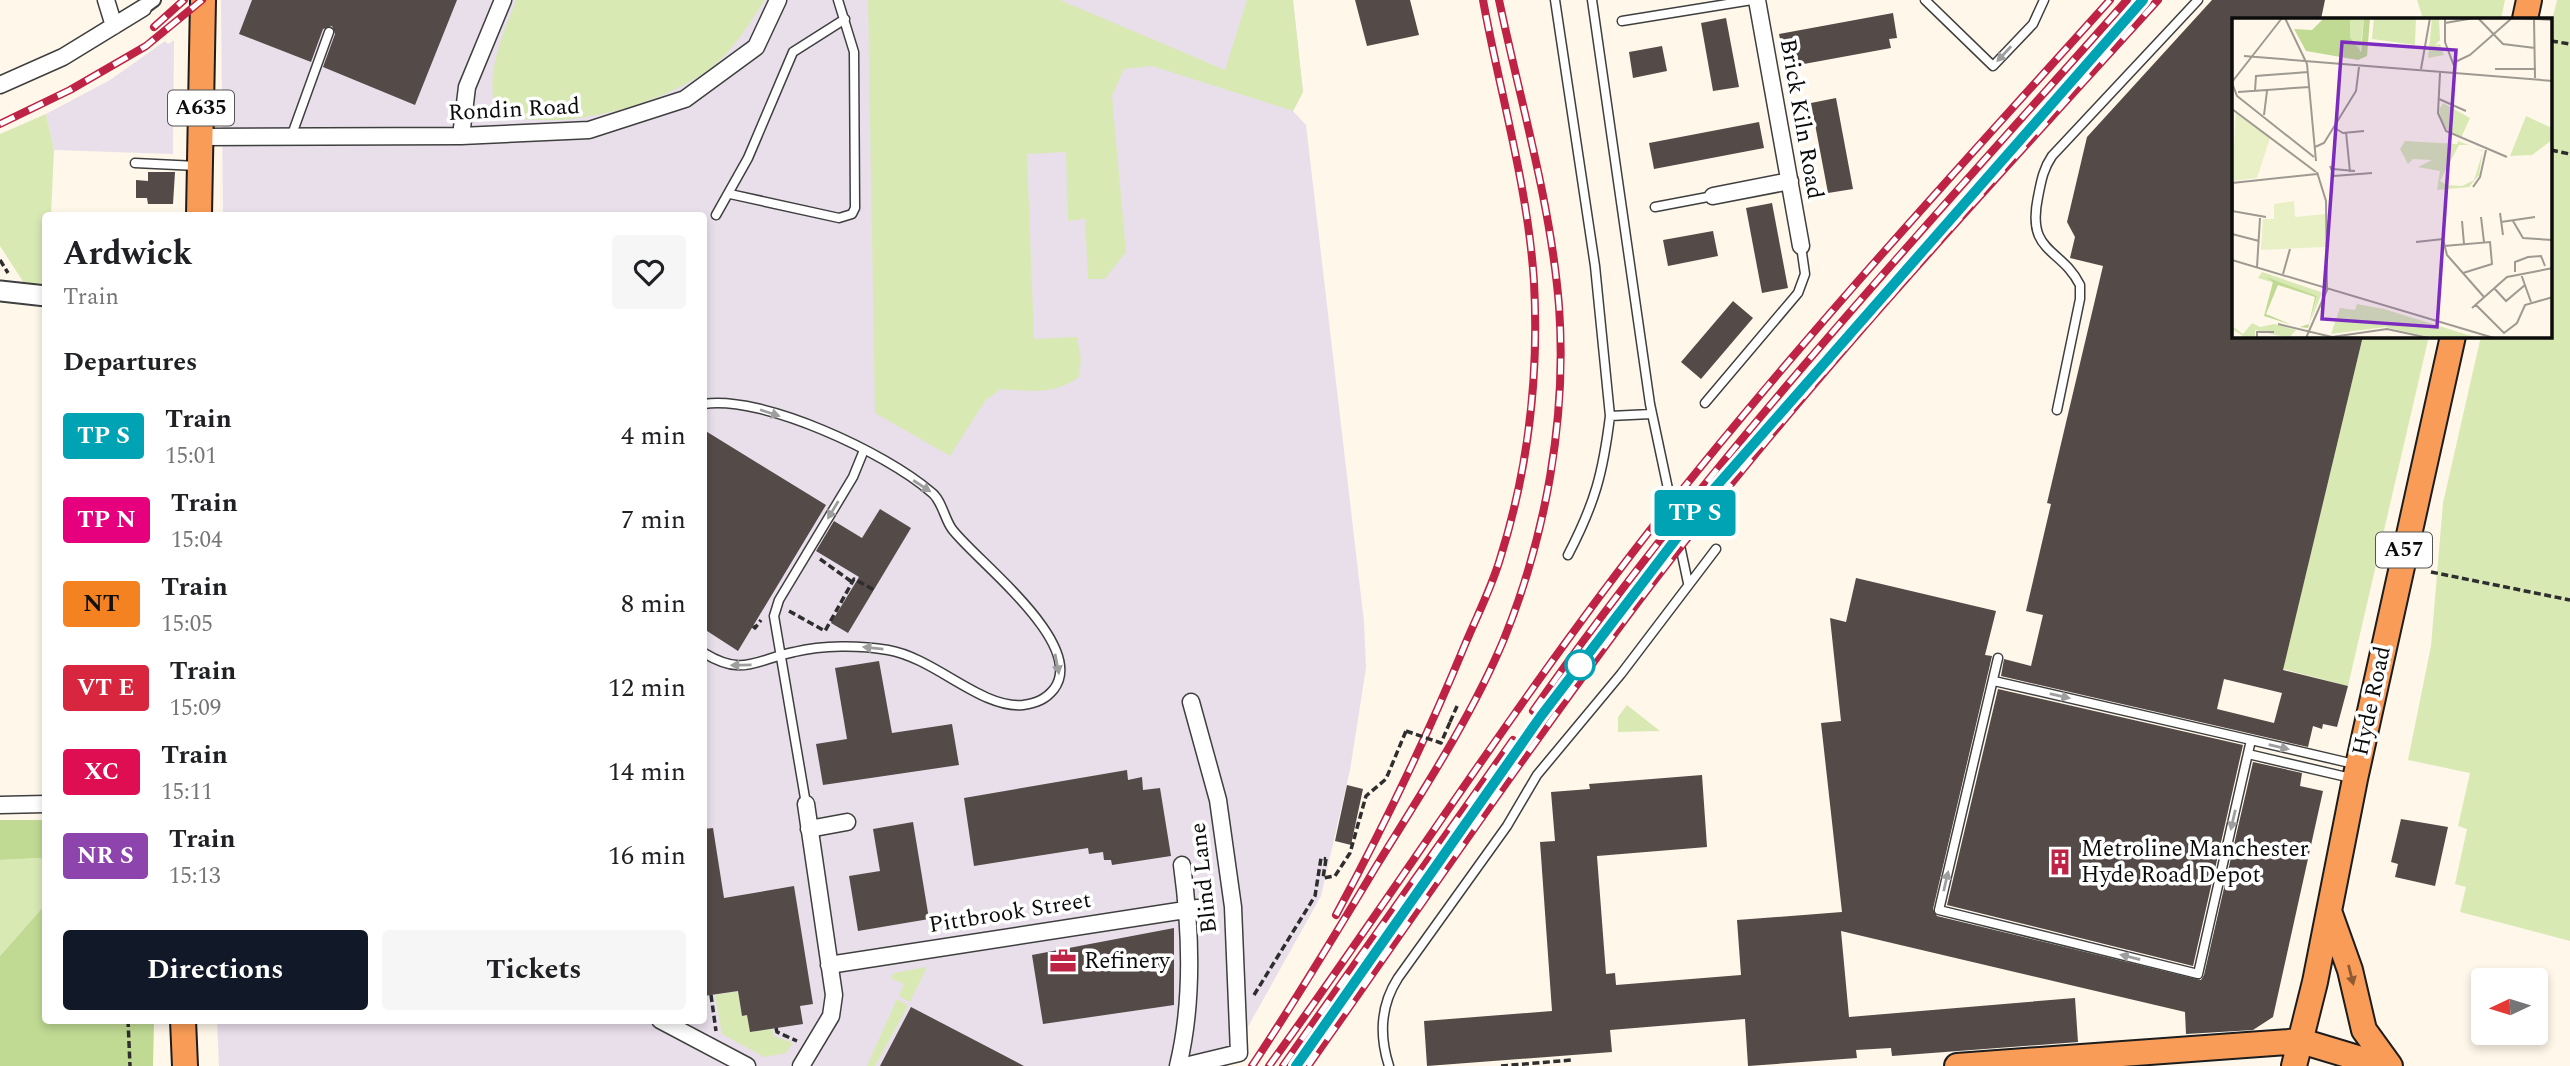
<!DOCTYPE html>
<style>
body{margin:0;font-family:Spectral,serif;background:#f6f6f6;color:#202124;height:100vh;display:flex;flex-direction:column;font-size:26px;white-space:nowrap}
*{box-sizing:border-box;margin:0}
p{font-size:23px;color:#757577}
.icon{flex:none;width:38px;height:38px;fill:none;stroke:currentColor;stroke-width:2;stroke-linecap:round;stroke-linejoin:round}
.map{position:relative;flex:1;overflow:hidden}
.drawer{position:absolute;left:42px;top:212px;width:665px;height:812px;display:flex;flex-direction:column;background:#fff;border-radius:7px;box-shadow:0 4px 10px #0003}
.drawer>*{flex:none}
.badge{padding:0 14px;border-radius:5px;font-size:24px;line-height:46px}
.needle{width:46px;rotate:266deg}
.controls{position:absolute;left:2471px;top:968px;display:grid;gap:14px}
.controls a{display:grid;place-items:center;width:77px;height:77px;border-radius:7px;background:#fff;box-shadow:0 4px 10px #0003;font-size:35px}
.map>.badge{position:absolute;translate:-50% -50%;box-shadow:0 0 0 4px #fff}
h2{padding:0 21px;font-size:26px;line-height:63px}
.round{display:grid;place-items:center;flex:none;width:74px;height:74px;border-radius:7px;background:#f6f6f6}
.overview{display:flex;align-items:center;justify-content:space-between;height:119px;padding:0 21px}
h1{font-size:33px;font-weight:700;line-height:52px}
.button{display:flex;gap:14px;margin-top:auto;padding:14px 21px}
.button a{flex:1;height:80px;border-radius:7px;background:#111827;color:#fff;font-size:28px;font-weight:700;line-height:80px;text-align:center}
.button a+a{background:#f6f6f6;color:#202124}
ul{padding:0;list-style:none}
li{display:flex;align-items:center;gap:21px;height:84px;padding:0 21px}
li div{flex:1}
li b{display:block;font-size:26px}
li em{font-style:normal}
li .badge{min-width:77px;font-weight:700;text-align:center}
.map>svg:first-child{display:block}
</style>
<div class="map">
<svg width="2570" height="1066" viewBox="0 0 2570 1066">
<rect width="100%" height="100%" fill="#fff7ea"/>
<path fill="#e8dfeb" d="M221 0H1293L1303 92 1293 111 1306 125 1364 622 1366 668 1350 770 1321 896 1226 1066H219L217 1020H704V215H223Z
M174 40 173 154 54 150 46 114 110 80 165 41 168 44Z"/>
<path fill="#d9e9b4" d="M516 0H765C750 22 734 50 712 67 666 104 550 138 495 110 486 69 502 38 516 0Z
M868 0H1060L1225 70 1247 0H1293L1303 92 1293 111 1152 66 1124 69 1112 96 1126 252 1105 279H1088L1085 219 1068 221 1066 152 1027 154 1034 339 1077 337 1081 359 1079 377C1055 395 1030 391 1001 389L985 401 950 456 875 413Z
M2417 0H2505L2501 19H2423Z
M2557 0H2570V941L2460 912 2466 887 2455 884 2467 829 2458 826 2470 773 2408 760 2431 646 2443 503 2481 336H2551V25Z
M46 114 54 150 51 215H46L45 286 24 283 0 246V134Z
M2363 336H2429L2348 686 2283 669Z
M1627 705 1660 731 1618 732V717Z
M40 858 45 861V905L0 956V860Z
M927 967 910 1002 899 996 904 984 890 978 894 973Z
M738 991 742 1016 747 1015 750 1032 772 1029 774 1036 793 1043 786 1053 764 1057 722 1034 715 995Z
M897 999 908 1006 875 1066H867Z"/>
<path fill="#c0da93" d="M0 820H45V861L40 858 0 860Z
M45 905 46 1020H154L153 1066H0V956Z"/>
<path fill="#544a48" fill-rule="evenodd" d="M252 0H457L415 105 323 67 335 34 332 26 323 29 311 62 239 34Z
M1355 0H1410L1419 35 1367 46Z
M2212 0H2325L2321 19H2234V336H2363L2283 670 2348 686 2337 727 2323 724 2322 729 2313 726 2308 747 2001 676 2004 659 2031 666 2043 615 2026 611 2051 504 2047 503 2103 266 2070 258 2075 237 2067 222 2087 137ZM2224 679 2282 693 2274 723 2217 709Z
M1893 13 1897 38 1889 39 1891 48 1793 66 1792 58 1784 59 1779 34Z
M1726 18 1739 87 1713 91 1701 23Z
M1662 46 1667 71 1633 78 1629 52Z
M1836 98 1853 189 1828 193 1811 103Z
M1759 122 1764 148 1654 169 1649 143Z
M148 172H175L173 204H148L147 198H136V180L148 181Z
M1772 203 1788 288 1762 293 1746 208Z
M1713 231 1718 256 1668 266 1663 240Z
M1733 301 1753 318 1701 379 1681 362Z
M704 430 826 505 738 651 704 629Z
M880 509 911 528 848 633 831 623 859 577 816 551 834 521 862 538Z
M1856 578 1996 611 1985 655 1992 656 1933 909 1937 916 2201 980 2204 975 2253 762 2302 773 2300 786 2323 791 2273 1017 2253 1030 2186 1034 2185 1012 1841 931 1849 1017 2075 998 2078 1042 1892 1056 1891 1048 1856 1050 1857 1058 1748 1066 1745 1019 1610 1030 1612 1052 1427 1066 1424 1021 1552 1011 1540 842 1555 841 1551 792 1590 789 1589 784 1702 775 1707 847 1597 856 1606 974 1615 973 1616 985 1741 975 1737 920 1842 912 1821 723 1841 721 1830 618 1846 622Z
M879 661 892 733 952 724 959 765 823 785 816 744 847 739 835 668Z
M1998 689 2243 745 2193 966 1947 905Z
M1127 770 1128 780 1142 777 1143 790 1160 788 1171 856 1112 865 1111 860H1104L1103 852 1089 854 1088 848 974 866 964 798Z
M1347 785 1363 789 1351 845 1335 841Z
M2401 819 2448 827 2435 886 2395 877 2398 864 2391 862Z
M913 822 929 919 858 931 849 876 880 871 873 829Z
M713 828 724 898 794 886 813 1004 800 1006 803 1024 750 1032 747 1015 742 1016 738 991 704 996V829Z
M1174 928V1005L1043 1024 1032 955Z
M911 1007 984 1045 1024 1066H880Z"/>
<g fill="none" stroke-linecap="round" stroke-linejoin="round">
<path stroke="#dbd4c9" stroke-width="16" stroke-dasharray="16 8" stroke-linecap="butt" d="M1198 908 1222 907"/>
<g stroke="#3f3f3f" stroke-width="11">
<path id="service" d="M1555 0 1595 266 1610 416 1651 414
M1592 0 1650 404 1688 583
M1925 0 1993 66 2033 24 2044 0
M1622 21 1752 0
M291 137 329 32
M135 163 197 166
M730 194 839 218 852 214 855 208 854 52 838 0
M1655 207 1713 196
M716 215 748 158 793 52 845 19
M1705 403 1798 293 1805 274 1801 246
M704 404C763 395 886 453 931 492 942 500 944 518 952 529 974 559 1088 644 1054 689 1046 699 1037 703 1023 705 981 709 935 658 888 650 859 645 823 645 794 652 755 660 743 677 704 653
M2057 410 2080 299V285C2061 247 2026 254 2038 197 2041 182 2043 169 2052 156L2198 0
M1568 555C1595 503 1603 473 1610 416
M1994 681 2251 740 2198 974 1939 910 1998 658
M2251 740 2354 764
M2248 754 2351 778
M806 804 774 616 779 600 853 477 864 450
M1389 1066C1379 1035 1380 1006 1398 978L1507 826 1537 775 1621 674 1716 549"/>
</g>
<g stroke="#3f3f3f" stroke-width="16">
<path id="pedestrian" d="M143 8 154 0"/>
</g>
<g stroke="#3f3f3f" stroke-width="19">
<path id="minor" d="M106 0 114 26
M1757 0 1801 246
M0 85 63 57 143 8
M461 136 467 87 503 0
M201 137 461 136 589 130 685 99 756 47 778 0
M1713 196 1790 181
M0 805 46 804
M809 829 847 822
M829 965 1198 908
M660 1020 747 1066
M801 1066 831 1016 834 995 806 804
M1178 1066C1194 1000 1191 931 1182 865
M1185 1066 1239 1053 1233 907 1218 800 1191 702"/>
</g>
<g stroke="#3f3f3f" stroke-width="23">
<path id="tertiary" d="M0 291 46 296"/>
</g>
<g stroke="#1d1d1d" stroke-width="28">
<path id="trunk" d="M2525 19 2529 0
M199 215 203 0
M2329 911 2350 970 2364 1030 2390 1066
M183 1020 185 1066
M1957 1066 2301 1041 2384 1066
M2294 1066 2315 982 2355 779 2453 336"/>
</g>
<path stroke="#2e2e2e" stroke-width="3.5" stroke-dasharray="7 3.5" stroke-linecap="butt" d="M2551 41 2570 44
M2551 150 2570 154
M0 260 8 273
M820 559 852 582
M2431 572 2570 600
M789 611 825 631 854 579 876 591
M753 626 755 628 761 620
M1450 722 1458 704
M1326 859 1323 878 1335 876 1350 853 1366 796 1386 779 1406 731
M711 995 716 1031
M1254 995 1315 896 1321 858 1326 859
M128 1020 130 1066
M776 1028 777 1032 797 1041
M1501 1066 1572 1060"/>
<use href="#service" stroke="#fff" stroke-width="8"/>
<use href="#pedestrian" stroke="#fff" stroke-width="12"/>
<use href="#minor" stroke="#fff" stroke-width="16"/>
<use href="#tertiary" stroke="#fff" stroke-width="19"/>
<use href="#trunk" stroke="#f99c57" stroke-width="24"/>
<g stroke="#be2245" stroke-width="8">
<path id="rail" d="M154 27 184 0
M2072 80 2143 0
M0 124 70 90 146 46 202 0
M1644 579 1747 451
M1533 711C1710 458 1922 231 2127 0
M1511 760 1599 638
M1336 915C1383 828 1426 739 1464 647 1476 618 1491 589 1500 559 1528 470 1539 375 1534 282 1528 187 1500 93 1483 0
M1252 1066C1296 1000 1336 933 1377 865 1422 792 1471 718 1504 639 1546 535 1567 418 1559 306 1551 204 1520 100 1499 0
M1269 1066C1401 884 1522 692 1662 515 1803 337 1958 169 2110 0
M1283 1066 1513 740
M1308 1066C1417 911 1524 754 1638 602 1798 391 1980 196 2158 0"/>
</g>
<use href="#rail" stroke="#fff" stroke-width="5" stroke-dasharray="16" stroke-linecap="butt"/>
<path stroke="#2e2e2e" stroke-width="3.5" stroke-dasharray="7 3.5" stroke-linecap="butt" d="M1406 731 1441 743 1450 722"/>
</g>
<defs><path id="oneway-solid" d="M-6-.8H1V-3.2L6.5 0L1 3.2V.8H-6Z" transform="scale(1.75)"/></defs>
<g fill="#9e9e9e">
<use href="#oneway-solid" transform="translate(2004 54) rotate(133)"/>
<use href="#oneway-solid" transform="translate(770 413) rotate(18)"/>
<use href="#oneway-solid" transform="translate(922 486) rotate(33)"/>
<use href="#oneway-solid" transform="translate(833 510) rotate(121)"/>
<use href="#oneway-solid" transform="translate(873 648) rotate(-174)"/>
<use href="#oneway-solid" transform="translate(1057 664) rotate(79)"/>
<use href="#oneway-solid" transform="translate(741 665) rotate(179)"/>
<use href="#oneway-solid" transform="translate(2060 696) rotate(13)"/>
<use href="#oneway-solid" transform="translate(2279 747) rotate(13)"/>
<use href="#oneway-solid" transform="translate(2233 820) rotate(103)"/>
<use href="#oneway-solid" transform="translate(1946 881) rotate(-77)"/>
<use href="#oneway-solid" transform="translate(2130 957) rotate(-166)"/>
</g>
<use fill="#8e5b35" href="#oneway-solid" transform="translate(2351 975) rotate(76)"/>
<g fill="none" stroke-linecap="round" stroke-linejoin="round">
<g stroke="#fff" stroke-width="16">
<path id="line" d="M1296 1066 1541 716 1714 489 2143 0"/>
</g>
<use href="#line" stroke="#00a3b4" stroke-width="10"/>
</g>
<defs>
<g id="building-bare" transform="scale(2.1)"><path d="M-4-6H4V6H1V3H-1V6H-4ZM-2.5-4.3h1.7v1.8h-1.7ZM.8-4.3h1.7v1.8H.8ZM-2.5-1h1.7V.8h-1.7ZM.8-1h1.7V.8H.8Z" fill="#be2245" stroke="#fff" stroke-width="2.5" paint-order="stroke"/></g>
<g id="office-bare" transform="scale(2.1)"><path d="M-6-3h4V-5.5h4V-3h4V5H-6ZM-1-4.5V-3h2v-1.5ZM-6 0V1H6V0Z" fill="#be2245" stroke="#fff" stroke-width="2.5" paint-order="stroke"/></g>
</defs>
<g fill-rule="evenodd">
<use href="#building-bare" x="2060" y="862"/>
<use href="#office-bare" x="1063" y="961"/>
</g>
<circle fill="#fff" stroke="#00a3b4" stroke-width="3.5" cx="1580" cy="665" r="14"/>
<g text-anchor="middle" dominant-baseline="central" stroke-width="7" stroke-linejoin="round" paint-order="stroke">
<g fill="#fff" stroke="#555" stroke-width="2">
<rect x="168" y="90.5" width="66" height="35" rx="5"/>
<rect x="2376" y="532.5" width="56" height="35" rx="5"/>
</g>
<g font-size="21" font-weight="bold" fill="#0c0c0c">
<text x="201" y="108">A635</text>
<text x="2404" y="550">A57</text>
</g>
<g font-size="23" fill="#0c0c0c" stroke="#fff">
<text transform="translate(514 110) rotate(-3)">Rondin Road</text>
<text transform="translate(1801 119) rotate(80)">Brick Kiln Road</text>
<text transform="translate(2372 701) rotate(-78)">Hyde Road</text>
<text transform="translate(1204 878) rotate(-96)">Blind Lane</text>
<text transform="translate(1010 913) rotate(-9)">Pittbrook Street</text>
</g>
<g font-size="23" fill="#0c0c0c" stroke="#fff" text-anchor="start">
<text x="2081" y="849">Metroline Manchester<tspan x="2081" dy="26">Hyde Road Depot</tspan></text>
<text x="1084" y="961">Refinery</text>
</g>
</g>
<g transform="translate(2232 18)">
<rect width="320" height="320" fill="#fff7ea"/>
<path d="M118 0H132L128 34 118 19ZM142 0H184L183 27 140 21ZM200 0H207L208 22 203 27 208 26 212 37 196 40ZM211 85 238 100 229 120 212 109 207 92ZM294 98 320 110V122L300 137 278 138ZM173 123 225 126 226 123 237 127H227L208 163 215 167 230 168 242 162 251 133 242 131 251 132 247 157 237 169 205 172 208 153 186 149 200 142 181 141 176 146 168 131ZM30 254 89 274 90 275 79 302 85 278 26 260ZM125 286 152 291 246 320H202L153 309 99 316 108 290 123 292ZM20 305 28 309 42 306 64 312 57 320 23 312V320H14L0 311V308L11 316Z" fill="#d9e9b4"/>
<path d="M92 0H118V19L129 34 132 0H138L135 38 126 42 74 33 62 11 80 12ZM34 259 85 278 76 310 68 309 77 306 83 279 46 267 34 296 60 307 32 298 41 264Z" fill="#c0da93"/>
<path d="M4 95 38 120 25 160 0 163ZM62 183 63 199 93 196V229L29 232 31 201H42V186Z" fill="#e9f0c6"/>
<path fill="none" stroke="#9e9991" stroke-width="2" d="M53 0 75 46 84 143M213 0V24L222 48M246 0 271 26 303 30M286 0 321 2M302 0 303 60M213 5 242 0M12 38 321 63M221 45 238 37 280 0M189 51 198 0M263 51H304M208 55 206 95 214 113 275 139M0 64 50 0M0 65 5 78 82 139M23 73 24 58 76 54M6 74 77 69M207 81 234 93M0 91 84 154M32 97 35 73M101 109 111 115 132 113M114 114 118 154M83 129 92 125 124 73 127 49M98 148 102 158 140 155M101 151 123 153M0 165 85 156M1 165V193M241 169 248 159 254 132M0 193 34 199M268 195 271 217M249 199 252 224M230 203 232 226M281 203 291 220 321 222M269 204 303 199M0 216 27 223M184 224 211 221 215 237 252 279M212 228 258 224 260 246 231 255M0 242 262 320M25 249 28 200M283 254V244L296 239 309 238 313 248M51 256 58 231M289 256 299 284M262 270 274 283 293 267M244 287 272 315 285 305 293 287 321 279M240 290 275 259 321 250M46 306 100 319 155 311 197 320M25 320V314H42M74 320 95 272 94 183 85 154"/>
<path fill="#7b2cbf" fill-opacity="0.15" stroke="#7b2cbf" stroke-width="3.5" d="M110 24 224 32 205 309 90 301Z"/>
<rect width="320" height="320" fill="none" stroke="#0c0c0c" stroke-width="3.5"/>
</g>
</svg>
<div class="controls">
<a><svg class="needle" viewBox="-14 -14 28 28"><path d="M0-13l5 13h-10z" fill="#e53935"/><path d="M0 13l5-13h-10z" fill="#757577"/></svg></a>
</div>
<b class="badge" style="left:1695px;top:513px;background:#00a3b4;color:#fff">TP S</b>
<section class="drawer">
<div class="overview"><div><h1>Ardwick</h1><p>Train</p></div><a class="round"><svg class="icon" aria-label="heart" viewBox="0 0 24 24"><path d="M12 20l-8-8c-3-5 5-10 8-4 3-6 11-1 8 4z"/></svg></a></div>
<h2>Departures</h2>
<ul>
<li><span class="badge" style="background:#00a3b4;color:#fff">TP S</span><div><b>Train</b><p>15:01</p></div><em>4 min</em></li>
<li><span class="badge" style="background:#e6007e;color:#fff">TP N</span><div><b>Train</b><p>15:04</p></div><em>7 min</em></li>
<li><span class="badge" style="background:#f58220;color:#111">NT</span><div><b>Train</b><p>15:05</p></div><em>8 min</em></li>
<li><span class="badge" style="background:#d7263d;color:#fff">VT E</span><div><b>Train</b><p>15:09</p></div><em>12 min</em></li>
<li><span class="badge" style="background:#df0d52;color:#fff">XC</span><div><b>Train</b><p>15:11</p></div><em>14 min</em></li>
<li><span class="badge" style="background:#8e44ad;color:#fff">NR S</span><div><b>Train</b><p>15:13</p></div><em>16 min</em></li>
</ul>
<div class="button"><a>Directions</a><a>Tickets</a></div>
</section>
</div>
